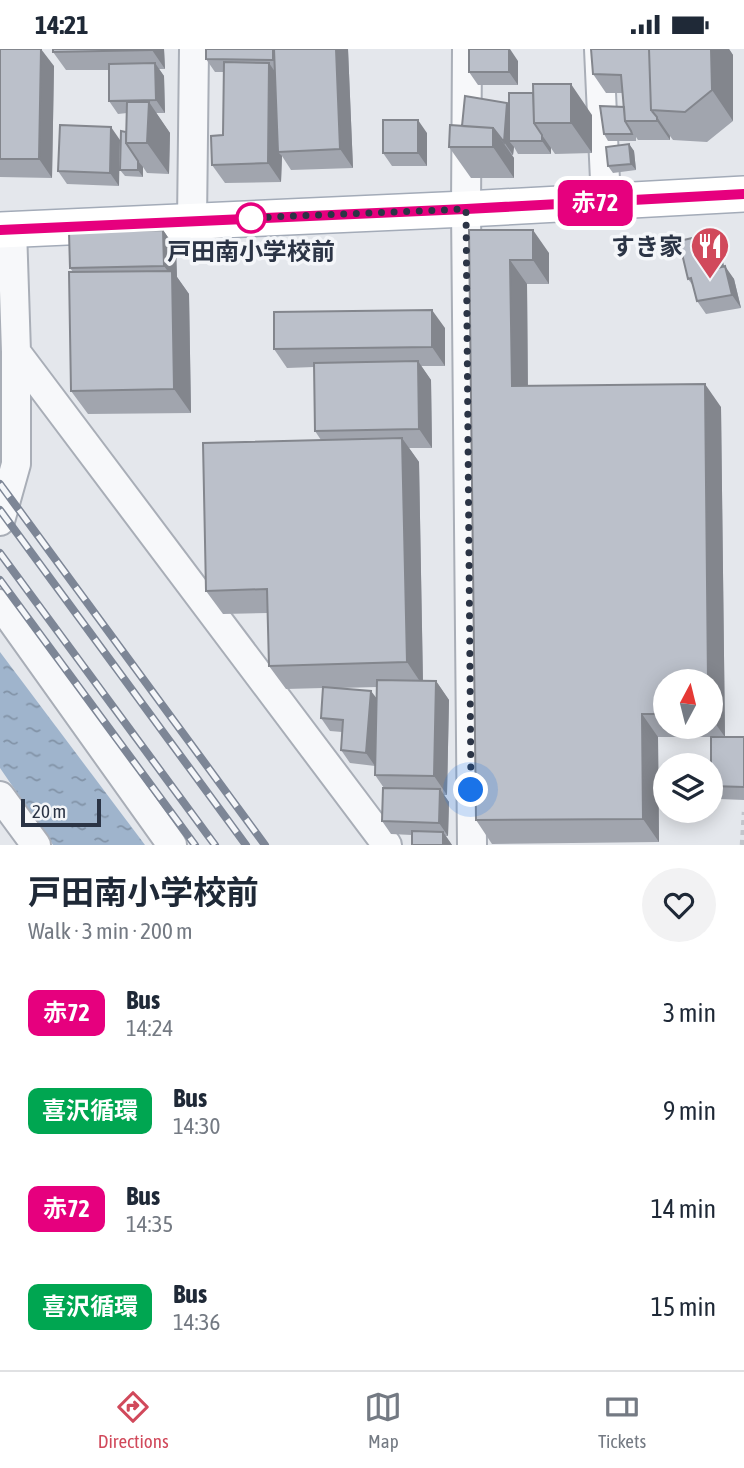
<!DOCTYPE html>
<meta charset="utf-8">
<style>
body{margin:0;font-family:"Asap Condensed","Noto Sans JP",sans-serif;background:#f2f2f3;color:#1f2937;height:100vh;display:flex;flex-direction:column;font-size:26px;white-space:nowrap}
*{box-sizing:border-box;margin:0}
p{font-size:23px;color:#747a83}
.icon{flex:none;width:38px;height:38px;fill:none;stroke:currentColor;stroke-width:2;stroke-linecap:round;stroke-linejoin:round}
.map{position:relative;height:796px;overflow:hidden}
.details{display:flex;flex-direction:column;background:#fff;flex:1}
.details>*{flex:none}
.badge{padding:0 14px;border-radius:10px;font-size:24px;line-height:46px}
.needle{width:46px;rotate:7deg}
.controls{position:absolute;left:653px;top:620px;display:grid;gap:14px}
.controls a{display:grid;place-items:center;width:70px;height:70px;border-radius:50%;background:#fff;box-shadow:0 4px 18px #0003;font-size:35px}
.scale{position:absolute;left:21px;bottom:18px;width:80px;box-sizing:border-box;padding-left:7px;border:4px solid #2b3445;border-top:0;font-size:19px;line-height:24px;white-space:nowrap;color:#2b3445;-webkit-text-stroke:5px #f4f6f9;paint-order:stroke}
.you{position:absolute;width:35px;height:35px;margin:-18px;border:5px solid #fff;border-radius:50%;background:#1a73e8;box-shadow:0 0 0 10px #1a73e833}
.map>.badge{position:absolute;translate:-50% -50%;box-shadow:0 0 0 4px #fff}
.round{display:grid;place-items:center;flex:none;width:74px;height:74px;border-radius:37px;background:#f2f2f3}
.summary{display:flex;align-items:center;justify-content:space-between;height:119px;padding:0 28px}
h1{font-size:33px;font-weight:700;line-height:52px}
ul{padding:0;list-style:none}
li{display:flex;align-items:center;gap:21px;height:98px;padding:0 28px}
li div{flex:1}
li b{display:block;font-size:26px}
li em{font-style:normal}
li .badge{min-width:77px;font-weight:700;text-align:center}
.status{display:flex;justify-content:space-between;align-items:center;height:49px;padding:0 35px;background:#fff;direction:ltr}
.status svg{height:19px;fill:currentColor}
.tabs{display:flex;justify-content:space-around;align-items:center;height:98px;border-top:2px solid #e0e1e3;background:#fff;font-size:19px;color:#747a83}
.tabs a{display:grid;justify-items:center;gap:4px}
.tabs .selected{color:#d1495b}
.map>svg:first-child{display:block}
</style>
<div class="status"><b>14:21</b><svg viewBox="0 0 49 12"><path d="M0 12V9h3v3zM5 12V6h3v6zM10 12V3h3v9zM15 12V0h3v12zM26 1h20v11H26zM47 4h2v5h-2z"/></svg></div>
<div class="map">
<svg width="744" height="796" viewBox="0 0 744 796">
<defs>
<pattern id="water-ripples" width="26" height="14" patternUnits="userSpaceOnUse" patternTransform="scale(1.75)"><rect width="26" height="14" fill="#9fb4cc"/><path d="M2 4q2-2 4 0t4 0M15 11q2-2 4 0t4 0" fill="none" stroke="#8293a7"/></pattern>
</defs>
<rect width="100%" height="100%" fill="#e4e7ec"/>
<path fill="url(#water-ripples)" d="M0 603 145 796H53L0 719Z"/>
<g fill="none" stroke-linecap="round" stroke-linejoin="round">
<g stroke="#a9aeb7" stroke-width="32">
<path id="minor" d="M467 0 466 160 472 796
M599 0 606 153
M192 172 194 0
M16 303 387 796
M0 472 16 415V303L12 180
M0 555 172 796
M0 747 36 796"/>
</g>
<g stroke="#a3abb8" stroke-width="38">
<path id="major" d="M0 181 466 160 744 145"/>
</g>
<path stroke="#c2c5cb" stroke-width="4.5" stroke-dasharray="5 5" stroke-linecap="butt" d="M742 796 744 763"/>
<use href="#minor" stroke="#f7f8fa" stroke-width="28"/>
<use href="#major" stroke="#fff" stroke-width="35"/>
<g stroke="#7d8696" stroke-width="8">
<path id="rail" d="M0 435 265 796
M0 461 246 796
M0 504 215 796
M0 531 195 796"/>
</g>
<use href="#rail" stroke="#f4f6f9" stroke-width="5" stroke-dasharray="16" stroke-linecap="butt"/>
</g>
<path fill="#a1a5ae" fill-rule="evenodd" d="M0 0 54 17 52 129 0 128Z
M164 0 165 20H159L164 27 165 64H156L170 84 169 125 147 124 143 118V128L125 127 120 121 126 83 127 64 118 65 109 52V21H66L53 3Z
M206 0H348L353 119 291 121 282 107 281 133 225 134 212 116 223 86 224 23H215L206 10Z
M591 0H729L733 6V72L707 93 673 91 670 87V91H638L636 88V92H608L604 85 624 58 623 44H606L593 25Z
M518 12V36H478L469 23Z
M509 58 592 66V104L555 105 551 99V105H518L514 98 513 106H512L514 109V129H471L449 98 462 77Z
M111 78 119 137 67 135 58 122Z
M427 84V117H392L383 104Z
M629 95 634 102 636 121 613 124 608 117Z
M163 181 176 200 177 228 189 245 191 364 88 365 71 342 73 223 70 219Z
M469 181 549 204V235H527L528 336 721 358 725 688H658L659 793 492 795 476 771ZM665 632H710V677H665Z
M710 185 720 198 724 218 734 230 741 259 706 265 697 252 694 238 688 230Z
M445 279V317H421L431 331 432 399H409L419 413 423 632H436L449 651 447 746H444L449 753 448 787H446L452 796H412V786L391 785 382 772 384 739 375 726V717L350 714 341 701 342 683 330 682 321 669 323 639 286 640 269 617 268 564 223 565 206 542 321 391 315 382 314 318 287 319 274 300ZM377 638V649L339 639Z
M744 688V751L720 750 711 737Z"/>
<path fill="#83868d" d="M41 0 54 17 52 129 39 110Z
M152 0H164L165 20 152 1Z
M336 0H348L353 119 340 100Z
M510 0 518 12V36L509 23Z
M711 0H729L733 6V72L712 41Z
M155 14 164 27 165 64 156 51Z
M269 14 282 33 278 103 282 107 281 133 268 114Z
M571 35 592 66V104L571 74Z
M149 53 170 84 169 125 147 94Z
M507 54 516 67 509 92 514 98 513 106 504 93Z
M657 68 670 87V91L657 72Z
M418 71 427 84V117L418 104Z
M111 78 120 91 119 137 110 124Z
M493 79 514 109V129L493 98Z
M542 86 551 99V105L542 92Z
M629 95 634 102 636 121 631 115Z
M138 112 143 118V128L138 121Z
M163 181 176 200 177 228 189 245 191 364 174 340 172 228 164 217Z
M533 181 549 204V235L533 211Z
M710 185 720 198 727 232 718 219Z
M510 211 527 235 528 360 512 337Z
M725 217 734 230 741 259 732 246Z
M432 261 445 279V317L432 298Z
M418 312 431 331 432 399 419 380Z
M705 335 721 358 725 688 710 667V632H708Z
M402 389 419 413 423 637 407 613Z
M436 632 449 651 447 746 434 727Z
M371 642 381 655 375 717 366 704Z
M642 665 658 688 659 793 643 770Z
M440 740 449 753 448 787 439 774Z
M443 783 452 796H443Z"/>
<path fill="#bbc0ca" stroke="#83868d" stroke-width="2" d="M0 0H41L39 110H0Z
M53 0H152V1L53 3Z
M206 0H273V11L206 10Z
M274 0H336L340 100 278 103Z
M469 0H509V23H469Z
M591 0H649L651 61 657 68V72H625L621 26 593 25Z
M649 0H711L712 41 685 63 651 61Z
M224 13 269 14 268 114 212 116 211 87 223 86Z
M155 14 156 51 109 52V15Z
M533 35H571V74H534Z
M509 44H533L534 74 542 86V92H509Z
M465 47 507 54 504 93 493 79 462 77Z
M127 53H149L147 94H126Z
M600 57 624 58 625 72 631 82 632 85H604Z
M383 71H418V104H383Z
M60 76 111 78 110 124 58 122Z
M450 76 493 79V98H449Z
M121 82 126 83V94L138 112V121H120Z
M629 95 631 115 608 117 606 98Z
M163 181 164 217 70 219 69 183Z
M469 181H533V211H510L512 337 705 335 708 632H665V665H642L643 770 476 771Z
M710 185 718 219 725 217 732 246 697 252 691 229 688 230 679 192Z
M172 222 174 340 71 342 69 223Z
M432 261V298L274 300V263Z
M418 312 419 380 315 382 314 314Z
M402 389 407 613 269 617 267 540 206 542 203 394Z
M377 631 436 632 434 727 375 726Z
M323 638 371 642 366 704 341 701 343 671 321 669Z
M711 688H744V738L711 737Z
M383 739 440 740 439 774 382 772Z
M412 782 443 783V796H412Z"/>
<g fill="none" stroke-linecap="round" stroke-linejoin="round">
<g stroke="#fff" stroke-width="16">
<path id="line" d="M0 181 466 160 744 145"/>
</g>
<use href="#line" stroke="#e6007e" stroke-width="10"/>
<path stroke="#2b3445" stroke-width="7" stroke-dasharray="0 12.6" d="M251 169H247L466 160 471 741"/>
</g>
<defs>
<g id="restaurant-pin" transform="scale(2.0125)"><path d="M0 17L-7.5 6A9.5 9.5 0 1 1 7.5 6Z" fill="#d1495b" stroke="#f4f6f9"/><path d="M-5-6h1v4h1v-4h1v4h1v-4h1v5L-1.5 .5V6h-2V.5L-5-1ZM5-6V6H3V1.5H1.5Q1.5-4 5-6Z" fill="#fff"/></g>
</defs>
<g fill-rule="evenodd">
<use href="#restaurant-pin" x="710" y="197"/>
</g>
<circle fill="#fff" stroke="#e6007e" stroke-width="3.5" cx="251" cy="169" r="14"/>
<g text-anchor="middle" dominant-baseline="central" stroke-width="7" stroke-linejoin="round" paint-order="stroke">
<g font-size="24" font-weight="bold" fill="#2b3445" stroke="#f4f6f9" text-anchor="end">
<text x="683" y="197">すき家</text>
</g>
<g font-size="24" font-weight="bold" fill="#2b3445" stroke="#f4f6f9">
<text x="251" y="202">戸田南小学校前</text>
</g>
</g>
</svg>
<div class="controls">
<a><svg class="needle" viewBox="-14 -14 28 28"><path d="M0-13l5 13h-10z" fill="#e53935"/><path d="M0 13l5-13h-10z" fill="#747a83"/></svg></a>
<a><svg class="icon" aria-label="layers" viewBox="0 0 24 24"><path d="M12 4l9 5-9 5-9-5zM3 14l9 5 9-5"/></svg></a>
</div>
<div class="scale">20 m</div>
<div class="you" style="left:471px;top:741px"></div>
<b class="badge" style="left:595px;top:154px;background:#e6007e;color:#fff">赤72</b>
</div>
<section class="details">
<div class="summary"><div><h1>戸田南小学校前</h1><p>Walk · 3 min · 200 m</p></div><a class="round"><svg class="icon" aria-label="heart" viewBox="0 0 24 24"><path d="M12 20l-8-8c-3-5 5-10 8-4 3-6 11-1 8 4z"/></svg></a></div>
<ul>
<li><span class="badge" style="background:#e6007e;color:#fff">赤72</span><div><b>Bus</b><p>14:24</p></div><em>3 min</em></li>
<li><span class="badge" style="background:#00a651;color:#fff">喜沢循環</span><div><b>Bus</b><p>14:30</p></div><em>9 min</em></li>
<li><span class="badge" style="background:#e6007e;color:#fff">赤72</span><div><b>Bus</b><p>14:35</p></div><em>14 min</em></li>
<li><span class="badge" style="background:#00a651;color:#fff">喜沢循環</span><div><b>Bus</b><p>14:36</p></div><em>15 min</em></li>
</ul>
</section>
<nav class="tabs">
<a class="selected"><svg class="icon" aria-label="directions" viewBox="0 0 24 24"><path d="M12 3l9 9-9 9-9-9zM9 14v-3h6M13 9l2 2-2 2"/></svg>Directions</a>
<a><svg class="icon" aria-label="map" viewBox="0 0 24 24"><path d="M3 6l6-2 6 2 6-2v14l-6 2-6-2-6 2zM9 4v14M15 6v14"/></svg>Map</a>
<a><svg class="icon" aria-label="tickets" viewBox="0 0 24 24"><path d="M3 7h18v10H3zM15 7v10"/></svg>Tickets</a>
</nav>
